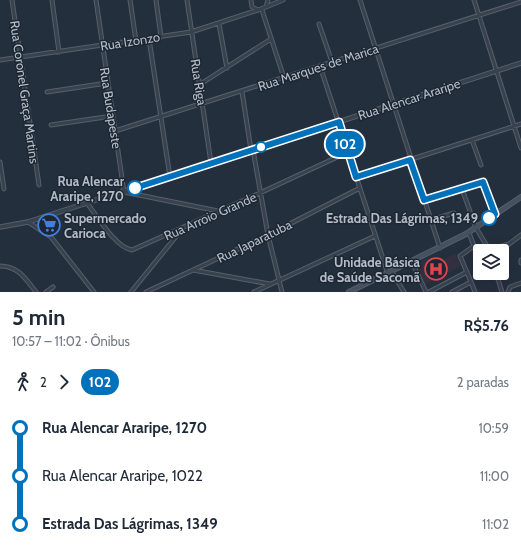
<!DOCTYPE html>
<html lang="pt">
<meta charset="utf-8">
<style>
body{margin:0;font-family:Cabin,sans-serif;background:#f6f6f7;color:#1f2937;height:100vh;display:flex;flex-direction:column;font-size:15px;white-space:nowrap}
*{box-sizing:border-box;margin:0}
p{font-size:13px;color:#747a83}
.icon{flex:none;width:22px;height:22px;fill:none;stroke:currentColor;stroke-width:2;stroke-linecap:round;stroke-linejoin:round}
.map{position:relative;height:292px;overflow:hidden}
.side{display:flex;flex-direction:column;background:#fff;flex:1}
.side>*{flex:none}
.badge{padding:0 8px;border-radius:13px;font-size:14px;line-height:26px}
.tools{position:absolute;left:473px;top:244px;display:grid;gap:8px}
.tools a{display:grid;place-items:center;width:36px;height:36px;border-radius:4px;background:#fff;box-shadow:0 4px 16px #0002;font-size:20px}
.map>.badge{position:absolute;translate:-50% -50%;box-shadow:0 0 0 2px #fff}
.legs{display:flex;align-items:center;gap:6px;height:44px;padding:0 12px;font-size:13px}
.legs p{margin-inline-start:auto}
.head{display:flex;align-items:center;justify-content:space-between;height:68px;padding:0 12px}
h1{font-size:22px;font-weight:700;line-height:30px}
ul{padding:0 12px;list-style:none}
li{display:flex;align-items:center;gap:14px;height:48px;font-size:15px}
li i{display:grid;place-items:center;width:6px;height:100%;margin:0 5px;background:currentColor}
li i::after{content:'';width:10px;height:10px;margin:-5px;border:3px solid;border-radius:50%;background:#fff}
li p{margin-inline-start:auto}
li:first-child i{background:linear-gradient(#0000 50%,currentColor 0)}
li:last-child i{background:linear-gradient(currentColor 50%,#0000 0)}
.map>svg:first-child{display:block}
</style>
<div class="map">
<svg width="521" height="292" viewBox="0 0 521 292">
<rect width="100%" height="100%" fill="#242f3e"/>
<path fill="#32303f" d="M455 254 461 266 425 285 414 265 428 258 431 265Z"/>
<g fill="none" stroke-linecap="round" stroke-linejoin="round">
<g stroke="#565f6c" stroke-width="5">
<path id="minor" d="M12 0 39 185
M52 0 59 52
M96 0 124 192 218 211
M130 0 136 41
M156 0 161 37
M187 0 211 163
M251 0 252 7 258 10 266 7 268 0
M360 0 440 248
M474 0 521 148
M266 7 283 0
M262 10 284 78
M219 24 227 68
M319 24 332 62
M149 39 170 177
M0 60 191 32 258 10
M320 66 388 274
M199 85 271 39
M47 92 107 83
M242 92 251 150
M51 125 112 116
M115 131 521 2
M472 140 481 165
M253 150 268 235 282 292
M0 162 4 189
M356 177 521 124
M462 189 476 228 490 251
M424 200 483 182 495 214
M87 203C97 216 116 248 132 250L260 193 348 152
M431 220 454 213
M28 222 51 237 94 292
M490 250 509 244 521 235
M521 260V263
M412 262 426 292
M0 266C18 266 25 278 36 292
M193 270 270 284
M392 272 404 292
M496 273 502 292
M471 282 475 292
M46 292 53 287
M131 292 183 228
M146 292 268 235 360 188
M254 292 375 236
M429 292 467 272
M452 292 471 282 460 256 474 246 469 233
M508 292 510 287 521 283"/>
</g>
<g stroke="#565f6c" stroke-width="5.5">
<path id="tertiary" d="M0 227 28 222 521 63"/>
</g>
<g stroke="#565f6c" stroke-width="6">
<path id="secondary" d="M349 292 466 234 521 197"/>
</g>
<use href="#minor" stroke="#38414e" stroke-width="3"/>
<use href="#tertiary" stroke="#38414e" stroke-width="3.5"/>
<use href="#secondary" stroke="#465061" stroke-width="4"/>
</g>
<g fill="none" stroke-linecap="round" stroke-linejoin="round">
<g stroke="#fff" stroke-width="9">
<path id="line-1" d="M135 188 339 122 356 177 410 160 424 200 483 182 495 214 489 218"/>
</g>
<use href="#line-1" stroke="#0072bc" stroke-width="6"/>
</g>
<defs>
<g id="supermarket-ring" transform="scale(1.15)"><circle r="9.5" fill="#1d2633" stroke="#3f7fe0" stroke-width="1.5"/><path d="M-6-5.5h2.5l.6 2H6L4.5 2H-2.5L-4.4-4H-6ZM-1.5 3.2a1.3 1.3 0 1 0 .1 0ZM3 3.2a1.3 1.3 0 1 0 .1 0Z" fill="#3f7fe0"/></g>
<g id="hospital-ring" transform="scale(1.15)"><circle r="9.5" fill="#1d2633" stroke="#e0444e" stroke-width="1.5"/><path d="M-5-5h3v3.5h4V-5h3V5h-3V1.5h-4V5h-3Z" fill="#e0444e"/></g>
</defs>
<g fill-rule="evenodd">
<use href="#supermarket-ring" x="49" y="225"/>
<use href="#hospital-ring" x="436" y="269"/>
</g>
<g fill="#fff" stroke="#0072bc" stroke-width="2">
<circle cx="261" cy="147" r="5"/>
<circle cx="135" cy="188" r="7"/>
<circle cx="489" cy="218" r="7"/>
</g>
<g text-anchor="middle" dominant-baseline="central" stroke-width="3" stroke-linejoin="round" paint-order="stroke">
<g font-size="13" fill="#b4bcc9" stroke="#1d2633">
<text transform="translate(130 41) rotate(-9)">Rua Izonzo</text>
<text transform="translate(318 67) rotate(-18)">Rua Marques de Marica</text>
<text transform="translate(199 82) rotate(81)">Rua Riga</text>
<text transform="translate(25 92) rotate(82)">Rua Coronel Graça Martins</text>
<text transform="translate(409 99) rotate(-18)">Rua Alencar Araripe</text>
<text transform="translate(111 108) rotate(81)">Rua Budapeste</text>
<text transform="translate(210 216) rotate(-24)">Rua Arroio Grande</text>
<text transform="translate(254 241) rotate(-26)">Rua Japaratuba</text>
</g>
<g font-size="13" font-weight="bold" fill="#b4bcc9" stroke="#1d2633" text-anchor="end">
<text x="124" y="181">Rua Alencar<tspan x="124" dy="15">Araripe, 1270</tspan></text>
<text x="478" y="218">Estrada Das Lágrimas, 1349</text>
</g>
<g font-size="13" font-weight="bold" fill="#b4bcc9" stroke="#1d2633" text-anchor="start">
<text x="64" y="218">Supermercado<tspan x="64" dy="15">Carioca</tspan></text>
<text x="420" y="262" text-anchor="end">Unidade Básica<tspan x="420" dy="15">de Saúde Sacomã</tspan></text>
</g>
</g>
</svg>
<div class="tools">
<a><svg class="icon" aria-label="layers" viewBox="0 0 24 24"><path d="M12 4l9 5-9 5-9-5zM3 14l9 5 9-5"/></svg></a>
</div>
<b class="badge" style="left:345px;top:144px;background:#0072bc;color:#fff">102</b>
</div>
<section class="side">
<div class="head"><div><h1>5 min</h1><p>10:57 – 11:02 · Ônibus</p></div><b>R$5.76</b></div>
<div class="legs"><svg class="icon" aria-label="walk" viewBox="0 0 24 24"><circle cx="13" cy="4" r="2"/><path d="M13 8l-2 6 4 7M11 14l-3 7M7 12l3-4h3l4 4"/></svg>2<svg class="icon" aria-label="forward" viewBox="0 0 24 24"><path d="M9 5l7 7-7 7"/></svg><b class="badge" style="background:#0072bc;color:#fff">102</b><p>2 paradas</p></div>
<ul>
<li><i style="color:#0072bc"></i><b>Rua Alencar Araripe, 1270</b><p>10:59</p></li>
<li><i style="color:#0072bc"></i><span>Rua Alencar Araripe, 1022</span><p>11:00</p></li>
<li><i style="color:#0072bc"></i><b>Estrada Das Lágrimas, 1349</b><p>11:02</p></li>
</ul>
</section>
